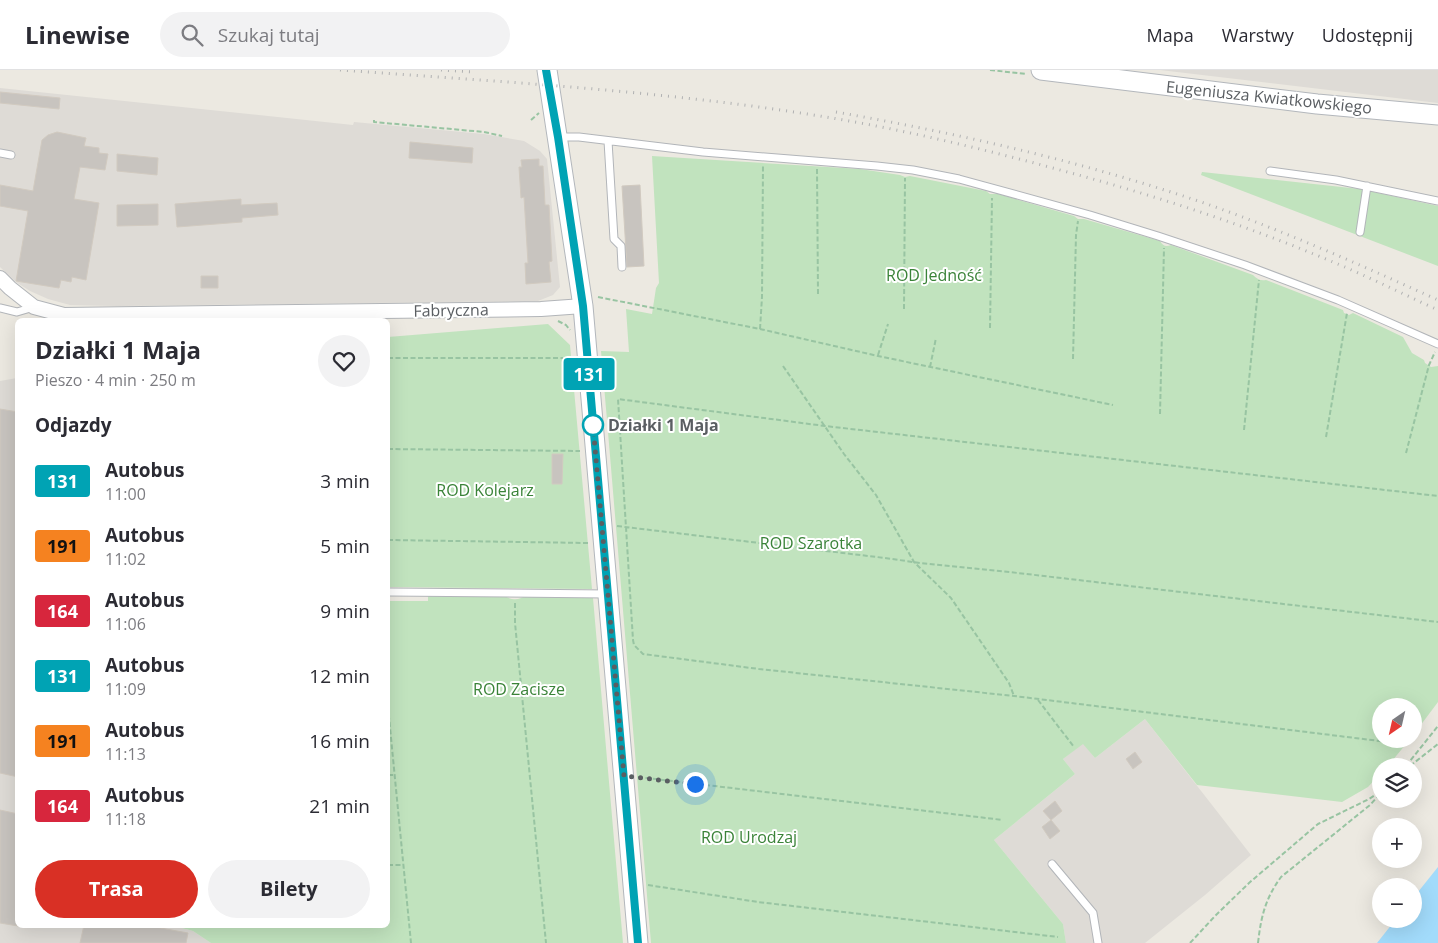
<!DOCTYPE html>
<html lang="pl">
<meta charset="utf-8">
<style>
body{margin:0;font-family:"Open Sans",sans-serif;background:#f2f2f3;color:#2b2b33;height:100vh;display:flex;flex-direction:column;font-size:19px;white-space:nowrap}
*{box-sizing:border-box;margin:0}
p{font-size:16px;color:#7c7c81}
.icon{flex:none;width:28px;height:28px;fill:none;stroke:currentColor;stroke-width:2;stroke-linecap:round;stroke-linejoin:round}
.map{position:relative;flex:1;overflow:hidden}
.drawer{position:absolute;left:15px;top:248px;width:375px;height:610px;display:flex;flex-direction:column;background:#fff;border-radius:8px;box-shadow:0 5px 20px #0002}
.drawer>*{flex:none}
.badge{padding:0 10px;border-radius:4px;font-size:18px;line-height:32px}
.needle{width:32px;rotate:214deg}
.tools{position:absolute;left:1372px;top:628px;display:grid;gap:10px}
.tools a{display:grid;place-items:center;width:50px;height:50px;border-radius:50%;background:#fff;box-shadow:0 5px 20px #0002;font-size:25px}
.you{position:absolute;width:25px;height:25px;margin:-12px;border:4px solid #fff;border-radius:50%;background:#1a73e8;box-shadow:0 0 0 8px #1a73e833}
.map>.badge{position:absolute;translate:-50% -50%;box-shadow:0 0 0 2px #fff}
h2{padding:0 20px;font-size:19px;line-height:45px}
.round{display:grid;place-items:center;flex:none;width:52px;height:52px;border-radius:26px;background:#f2f2f3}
.headline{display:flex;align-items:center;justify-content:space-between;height:85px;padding:0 20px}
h1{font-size:24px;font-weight:700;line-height:38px}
.action{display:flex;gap:10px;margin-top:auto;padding:10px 20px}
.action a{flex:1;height:58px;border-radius:30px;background:#d93025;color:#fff;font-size:20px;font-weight:700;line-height:58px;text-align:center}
.action a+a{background:#f2f2f3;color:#2b2b33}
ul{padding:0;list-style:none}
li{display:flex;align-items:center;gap:15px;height:65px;padding:0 20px}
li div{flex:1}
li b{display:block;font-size:19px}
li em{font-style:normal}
li .badge{min-width:55px;font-weight:700;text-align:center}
header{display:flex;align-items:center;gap:30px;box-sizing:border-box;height:70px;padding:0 25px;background:#fff;border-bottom:1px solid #e1e1e2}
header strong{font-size:24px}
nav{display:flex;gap:28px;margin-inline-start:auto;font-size:18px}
.search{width:350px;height:45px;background:#f2f2f3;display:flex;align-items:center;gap:12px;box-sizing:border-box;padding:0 18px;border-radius:28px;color:#7c7c81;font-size:19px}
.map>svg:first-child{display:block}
</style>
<header>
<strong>Linewise</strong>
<div class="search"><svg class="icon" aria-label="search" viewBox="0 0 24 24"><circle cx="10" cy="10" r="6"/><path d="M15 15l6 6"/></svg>Szukaj tutaj</div>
<nav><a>Mapa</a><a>Warstwy</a><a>Udostępnij</a></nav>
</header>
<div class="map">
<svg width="1438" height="873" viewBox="0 0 1438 873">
<rect width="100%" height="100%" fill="#ece9e1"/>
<path fill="#dedbd6" d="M1160 0H1438V33Z
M0 18 353 55 354 52 484 64 524 71 540 81 547 89 560 217 553 225 538 231 119 236 70 235 48 229 30 221 16 212 0 197Z
M17 308 18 855H171L193 861 211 873H0V311Z
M1145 649 1251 785 1205 825 1145 873H1066L1063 854 994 770 1075 704 1063 689 1083 673 1095 688Z"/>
<path fill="#c1e3be" d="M652 86 860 99 900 105 905 107 910 106 986 121 990 124H998L1074 146 1078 149H1084L1160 171C1163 176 1166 177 1171 175L1253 205C1257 209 1260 211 1266 210L1343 240 1344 243 1349 245 1353 243 1403 267 1412 283 1424 290 1425 293 1431 297 1438 296V632L1414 664V636H1381V669H1410L1388 696H1381V703L1368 717 1342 732 1197 715 1145 649 1095 688 1083 674 1063 689 1075 704 994 770 1063 854 1066 873H651L608 362H611L610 350H607L601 281 629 282 626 239 652 244 656 218 659 213Z
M1202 102 1360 119 1438 136V196L1201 105Z
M548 254 570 275 592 519 388 517V267Z
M428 525 504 526C513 530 518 531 526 525L593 528 623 873H211L193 861 171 855H388V531H428Z"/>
<path fill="#a2dbfb" d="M1438 797V873H1377L1396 849H1414V827Z"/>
<path fill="#c8c4bf" stroke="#d1cac0" d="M0 22 60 28 59 39 0 33Z
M57 62 86 68 84 76 99 78V83L108 84 105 100 80 97 74 129 99 133 86 210 72 207 71 212 61 210 59 218 16 211 28 141 0 136V115L33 121 42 70 48 65Z
M410 72 473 78 472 93 409 88Z
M117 84 158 88 157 105 117 101Z
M539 89V96H543L545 135H549L552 191 549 192 551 212 526 214 525 193H528L524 127 521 128 519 97H522L521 90Z
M640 115 644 196 627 197 622 116Z
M241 129V135L277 133 278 145 242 148V152L177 157 175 134Z
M158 134V155L117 156V135Z
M201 206H218V218H201Z
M0 339 18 342V707L0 703Z
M552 384H563L562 414H552Z
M1135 682 1142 692 1133 699 1126 689Z
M1055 731 1062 741 1051 750 1060 761 1050 769 1042 757 1051 750 1043 741Z
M0 740 18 744V856L0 853Z
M84 855H144L188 863 186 873H80Z"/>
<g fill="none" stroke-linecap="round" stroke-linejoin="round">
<g stroke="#b2b5b9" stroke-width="9">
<path id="lane" d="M559 67H579L703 82 877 96 913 100 959 109 1090 145 1158 166 1245 195 1338 230 1438 274
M608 71 614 169 621 176 622 197
M0 83 11 85
M1270 101 1336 110 1438 131
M1360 162 1367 116
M0 238 17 242 34 237
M388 522 607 524
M1052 794 1093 843 1098 873"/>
</g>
<g stroke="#b2b5b9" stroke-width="16">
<path id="street" d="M0 208 10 218 34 237 64 245 541 239 583 236"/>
</g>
<g stroke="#b3b7bc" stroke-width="21">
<path id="secondary" d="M547 0 583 236 638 873
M1041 0 1317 34 1438 45"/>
</g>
<path stroke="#98c4a2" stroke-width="2" stroke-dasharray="5 2.5" stroke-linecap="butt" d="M990 0 1026 4
M374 50V52L484 62 502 66
M531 50 539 43
M817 99 818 224
M598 227 760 259 878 286 1113 335
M904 239 905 108
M558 251 566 255 570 260
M990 258 992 128
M760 259 762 227 763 96
M878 285 888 254
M388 288H563
M1073 289 1076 165 1078 151
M783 296 844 384 876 425 914 492 951 528 1009 613 1014 626
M930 297 936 268
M1160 344 1164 178
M1244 360 1259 210
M1326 367 1347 243
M388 379 580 381
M1406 383 1429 295 1435 282
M617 456 885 488 920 493 1018 503 1438 552
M388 470 588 473
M515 533V553L546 873
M1038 630 1074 677
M388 637 411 873
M1404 674 1014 626 759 599 643 584 634 575 633 570 618 329 825 356 1438 426
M1406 696 1438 656
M1410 696 1438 674
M388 705H394
M638 707 1003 750
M388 795H403
M648 815 758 832 1058 867
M1190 873 1215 846 1249 813 1318 754 1369 729 1381 721
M1258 873C1261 847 1265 829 1281 807L1370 735 1381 723"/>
<use href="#lane" stroke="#fff" stroke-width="7"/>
<use href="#street" stroke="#fff" stroke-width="14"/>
<use href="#secondary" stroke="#fff" stroke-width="19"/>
<path stroke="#b0b1b2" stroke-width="3" stroke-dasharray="1 6" stroke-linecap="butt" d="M340 0C504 12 670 21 832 48 916 62 999 83 1082 106 1169 130 1256 159 1340 195 1373 209 1405 225 1438 240
M441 0 474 2
M836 42C961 64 1084 92 1204 133 1284 161 1361 195 1438 230"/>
</g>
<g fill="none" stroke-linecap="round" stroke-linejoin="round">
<g stroke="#fff" stroke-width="11">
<path id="line" d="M546 0 558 67 583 236 638 873"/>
</g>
<use href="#line" stroke="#00a3b4" stroke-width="8"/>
<path stroke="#5a5e62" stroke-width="5" stroke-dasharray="0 9" d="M593 355 624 706 695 714"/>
</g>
<circle fill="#fff" stroke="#00a3b4" stroke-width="2.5" cx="593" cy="355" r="10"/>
<g text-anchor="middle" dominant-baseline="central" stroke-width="4" stroke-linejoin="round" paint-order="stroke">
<g font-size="16" fill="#5a5e62" stroke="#fff">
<text transform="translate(1269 27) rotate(6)">Eugeniusza Kwiatkowskiego</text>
<text transform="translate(451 240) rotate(-1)">Fabryczna</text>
</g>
<g font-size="16" fill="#3a8338" stroke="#fff">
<text x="934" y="205">ROD Jedność</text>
<text x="485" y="420">ROD Kolejarz</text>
<text x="811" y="473">ROD Szarotka</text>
<text x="519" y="619">ROD Zacisze</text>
<text x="749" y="767">ROD Urodzaj</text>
</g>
<g font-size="16" font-weight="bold" fill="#5a5e62" stroke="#fff" text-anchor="start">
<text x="608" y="355">Działki 1 Maja</text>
</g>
</g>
</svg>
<div class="tools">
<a><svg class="needle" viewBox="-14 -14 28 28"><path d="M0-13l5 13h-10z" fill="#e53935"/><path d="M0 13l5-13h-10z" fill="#7c7c81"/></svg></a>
<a><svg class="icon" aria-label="layers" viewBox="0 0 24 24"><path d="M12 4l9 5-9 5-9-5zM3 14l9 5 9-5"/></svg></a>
<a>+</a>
<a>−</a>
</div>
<div class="you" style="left:695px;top:714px"></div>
<b class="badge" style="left:589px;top:304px;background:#00a3b4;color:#fff">131</b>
<section class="drawer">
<div class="headline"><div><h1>Działki 1 Maja</h1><p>Pieszo · 4 min · 250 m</p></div><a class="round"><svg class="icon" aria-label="heart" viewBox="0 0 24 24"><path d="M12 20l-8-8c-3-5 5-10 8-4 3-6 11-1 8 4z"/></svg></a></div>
<h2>Odjazdy</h2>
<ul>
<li><span class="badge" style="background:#00a3b4;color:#fff">131</span><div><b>Autobus</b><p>11:00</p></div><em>3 min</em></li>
<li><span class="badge" style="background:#f58220;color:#111">191</span><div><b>Autobus</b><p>11:02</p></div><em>5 min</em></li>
<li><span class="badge" style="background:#d7263d;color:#fff">164</span><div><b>Autobus</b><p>11:06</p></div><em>9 min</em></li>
<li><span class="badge" style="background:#00a3b4;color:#fff">131</span><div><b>Autobus</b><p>11:09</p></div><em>12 min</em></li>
<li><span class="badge" style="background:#f58220;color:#111">191</span><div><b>Autobus</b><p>11:13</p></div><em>16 min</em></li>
<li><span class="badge" style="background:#d7263d;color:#fff">164</span><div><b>Autobus</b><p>11:18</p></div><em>21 min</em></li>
</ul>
<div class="action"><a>Trasa</a><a>Bilety</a></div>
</section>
</div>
